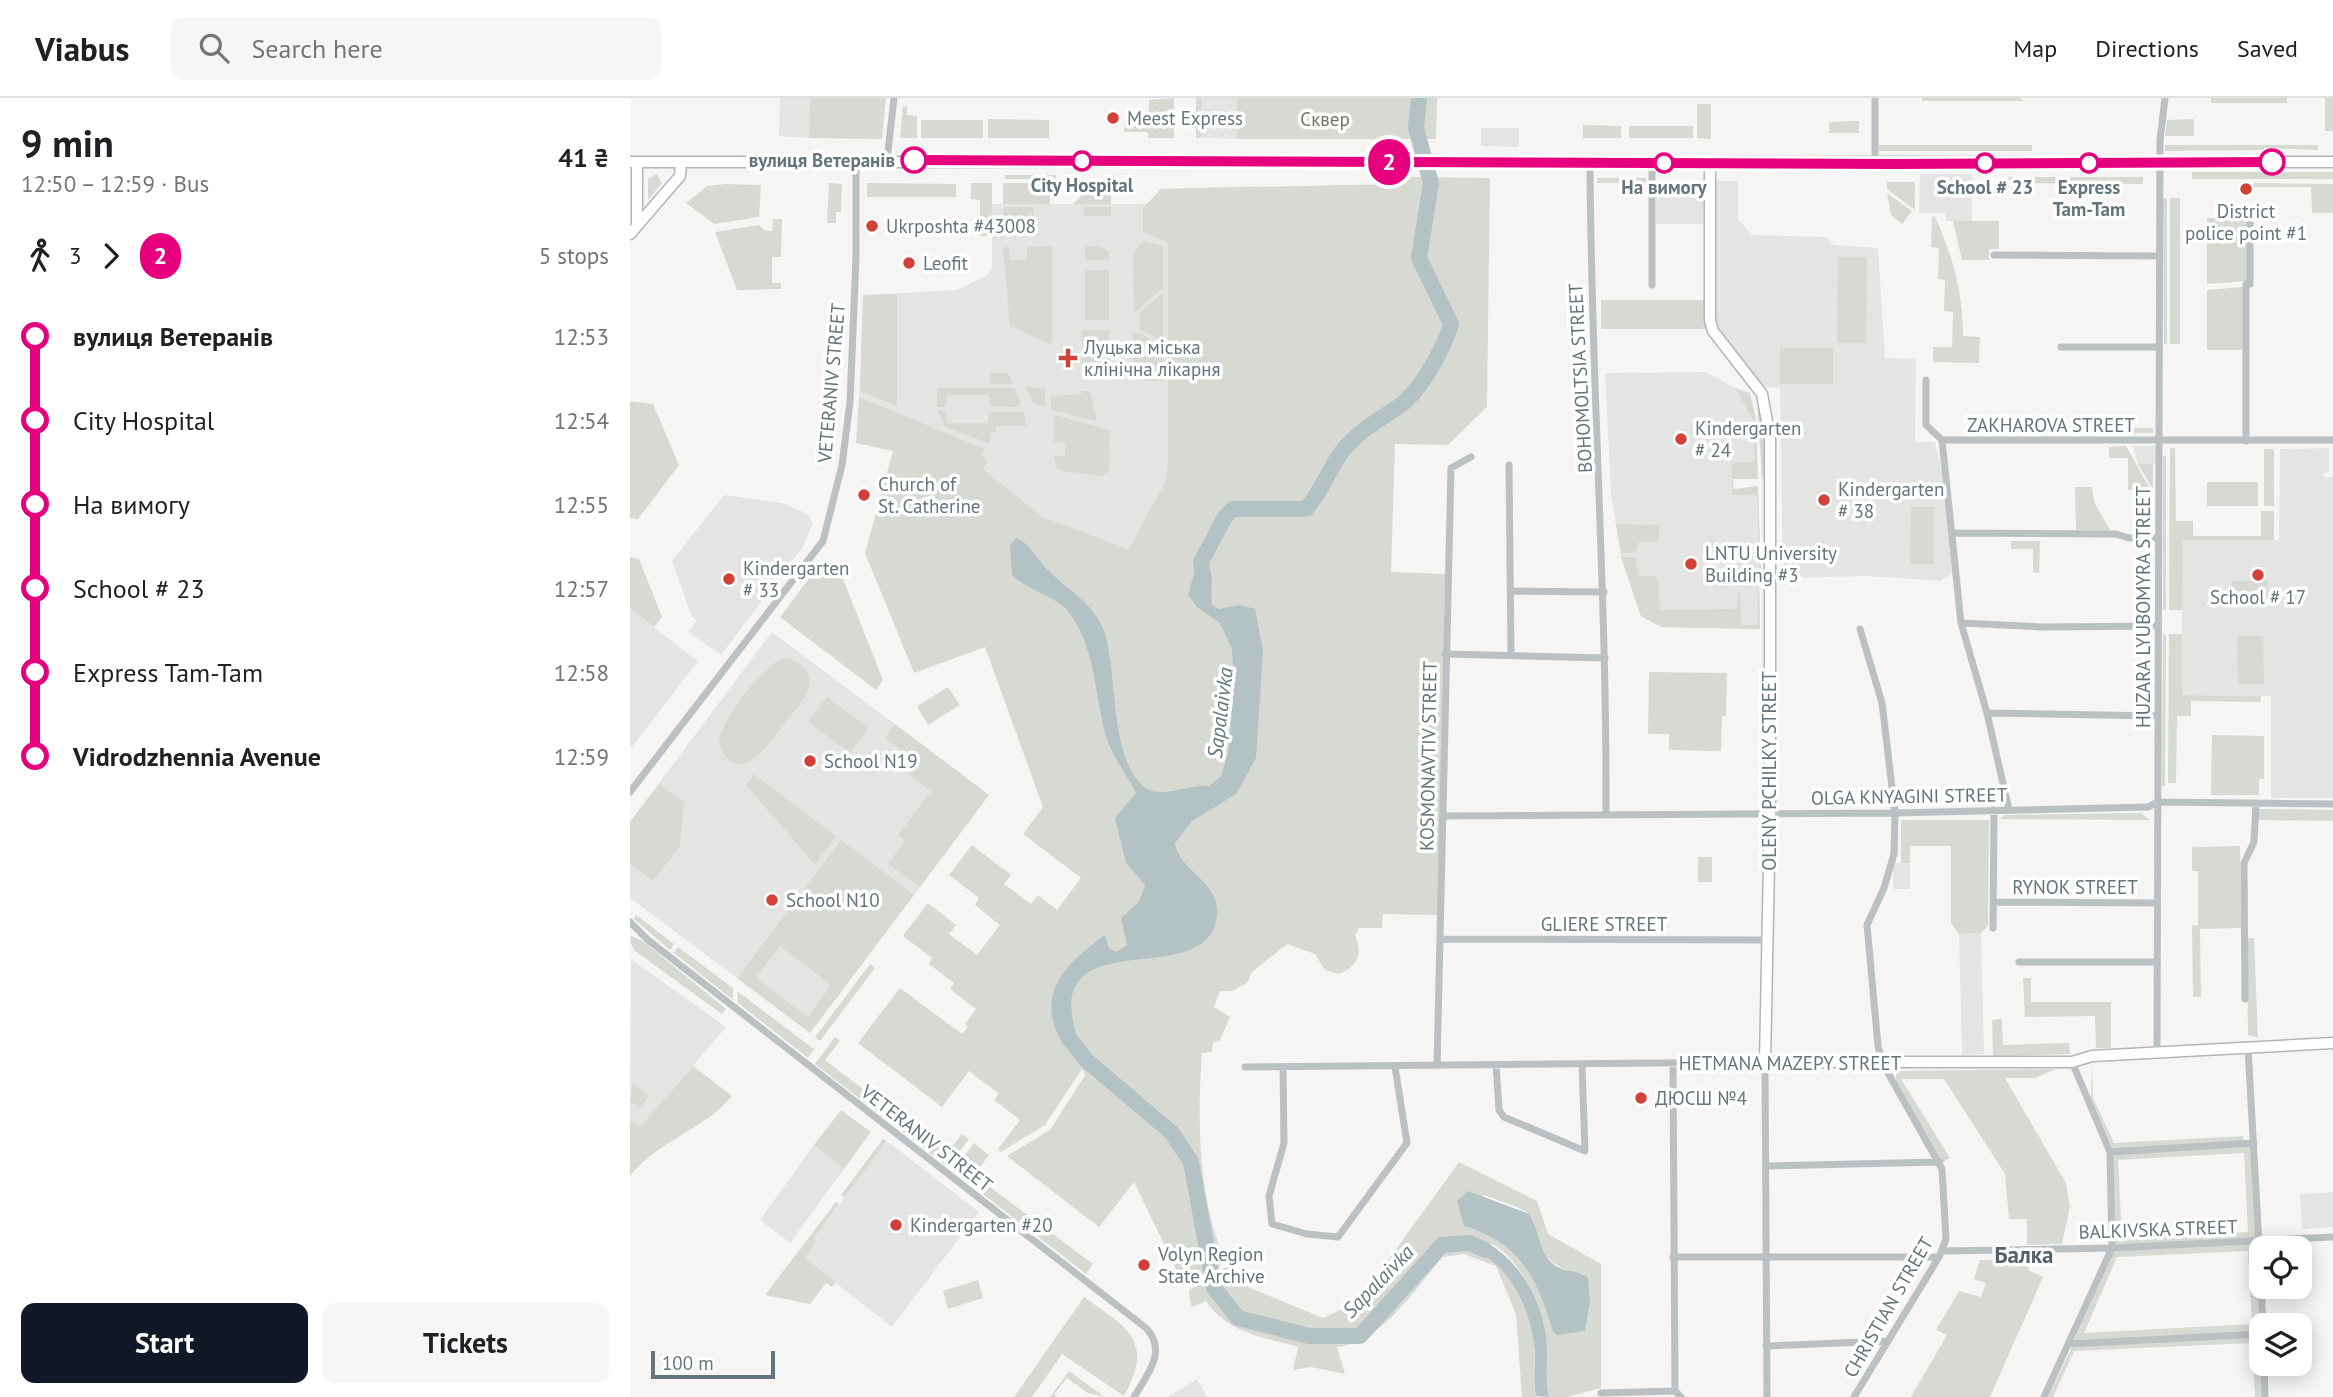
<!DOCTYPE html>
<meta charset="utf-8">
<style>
body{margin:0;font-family:"PT Sans",sans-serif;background:#f6f6f6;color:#202124;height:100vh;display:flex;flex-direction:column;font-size:26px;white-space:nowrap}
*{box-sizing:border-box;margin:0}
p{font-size:23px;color:#757577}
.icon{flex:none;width:38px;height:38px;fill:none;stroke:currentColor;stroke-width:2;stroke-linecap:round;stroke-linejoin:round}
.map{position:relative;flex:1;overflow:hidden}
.panel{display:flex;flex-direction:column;background:#fff;width:630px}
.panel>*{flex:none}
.badge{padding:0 14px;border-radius:23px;font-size:24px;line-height:46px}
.controls{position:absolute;left:1619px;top:1138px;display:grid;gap:14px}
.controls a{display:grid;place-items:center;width:63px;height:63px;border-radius:14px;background:#fff;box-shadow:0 4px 18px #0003;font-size:35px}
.scale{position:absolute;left:21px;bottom:18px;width:124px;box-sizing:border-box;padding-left:7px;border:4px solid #64757b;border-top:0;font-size:19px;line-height:24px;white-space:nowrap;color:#64757b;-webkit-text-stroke:5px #fff;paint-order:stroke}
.map>.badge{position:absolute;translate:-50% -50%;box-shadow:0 0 0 4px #fff}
.legs{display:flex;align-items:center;gap:10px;height:77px;padding:0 21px;font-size:23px}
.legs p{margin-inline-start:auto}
.head{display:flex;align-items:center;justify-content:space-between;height:119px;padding:0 21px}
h1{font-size:38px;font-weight:700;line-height:52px}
.button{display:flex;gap:14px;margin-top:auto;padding:14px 21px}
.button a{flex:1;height:80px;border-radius:14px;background:#111827;color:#fff;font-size:28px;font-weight:700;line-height:80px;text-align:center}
.button a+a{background:#f6f6f6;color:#202124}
ul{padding:0 21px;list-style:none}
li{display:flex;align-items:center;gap:24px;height:84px;font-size:26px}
li i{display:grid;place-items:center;width:10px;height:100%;margin:0 9px;background:currentColor}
li i::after{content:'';width:18px;height:18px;margin:-9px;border:5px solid;border-radius:50%;background:#fff}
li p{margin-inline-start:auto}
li:first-child i{background:linear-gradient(#0000 50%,currentColor 0)}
li:last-child i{background:linear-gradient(currentColor 50%,#0000 0)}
header{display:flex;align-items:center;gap:42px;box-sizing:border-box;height:98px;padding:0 35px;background:#fff;border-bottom:2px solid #e0e0e0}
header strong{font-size:33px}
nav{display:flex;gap:38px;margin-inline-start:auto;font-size:24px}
.search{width:490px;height:63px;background:#f6f6f6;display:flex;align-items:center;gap:18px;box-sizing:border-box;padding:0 24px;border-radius:14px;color:#757577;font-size:26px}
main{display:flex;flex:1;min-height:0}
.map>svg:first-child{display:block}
</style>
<header>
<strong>Viabus</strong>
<div class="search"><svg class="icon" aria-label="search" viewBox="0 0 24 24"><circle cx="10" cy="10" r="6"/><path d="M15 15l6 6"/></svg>Search here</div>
<nav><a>Map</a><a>Directions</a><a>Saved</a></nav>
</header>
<main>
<section class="panel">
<div class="head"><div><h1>9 min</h1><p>12:50 – 12:59 · Bus</p></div><b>41 ₴</b></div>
<div class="legs"><svg class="icon" aria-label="walk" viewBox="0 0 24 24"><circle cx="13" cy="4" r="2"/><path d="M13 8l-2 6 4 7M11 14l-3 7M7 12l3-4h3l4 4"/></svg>3<svg class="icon" aria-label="forward" viewBox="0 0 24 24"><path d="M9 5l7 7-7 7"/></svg><b class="badge" style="background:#e6007e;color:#fff">2</b><p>5 stops</p></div>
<ul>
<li><i style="color:#e6007e"></i><b>вулиця Ветеранів</b><p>12:53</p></li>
<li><i style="color:#e6007e"></i><span>City Hospital</span><p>12:54</p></li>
<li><i style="color:#e6007e"></i><span>На вимогу</span><p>12:55</p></li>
<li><i style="color:#e6007e"></i><span>School # 23</span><p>12:57</p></li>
<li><i style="color:#e6007e"></i><span>Express Tam-Tam</span><p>12:58</p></li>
<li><i style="color:#e6007e"></i><b>Vidrodzhennia Avenue</b><p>12:59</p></li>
</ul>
<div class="button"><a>Start</a><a>Tickets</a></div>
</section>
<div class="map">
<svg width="1703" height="1299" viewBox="0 0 1703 1299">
<rect width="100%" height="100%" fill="#f6f5f3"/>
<path fill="#e4e5e3" d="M150 0H180L179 40 149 38Z
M572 0H607V41L571 40Z
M851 30H889V49L851 48Z
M1290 76H1342V123H1316L1315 115H1289Z
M1085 83H1108V121L1122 137 1196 139 1204 147 1248 150 1255 260 1286 261 1285 344H1305L1316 393 1322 476 1310 483 1238 478 1153 480 1150 290 1133 289 1087 231 1084 221Z
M1026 87H1076V126H1026Z
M624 88 536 382 500 451 411 418 353 371 229 304 233 197 327 192 357 177 362 171V106H517L531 91Z
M1076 274 1105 290 1123 322 1124 364 1102 365V396L1127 397 1130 531 1031 529 1011 518 991 459 981 396 975 275Z
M1503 348H1525V366H1508Z
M1699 350V374L1694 375V379H1703V700H1641V598L1552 597V442H1649L1650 351Z
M94 397 152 405 178 416 183 425 172 450 91 557 58 534 67 523 62 519 42 463Z
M0 511 68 563 2 649 0 647Z
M142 534 359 697 180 935 0 800V724Z
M1263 765H1280V791H1263Z
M1351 835 1354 956 1332 957 1329 836Z
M1 861 96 929 10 1030 0 1023Z
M257 1043 349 1114 262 1229 175 1161 186 1142 184 1140Z
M184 1047 214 1071 160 1145 130 1122Z
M1703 1094V1129L1672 1131 1670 1096Z
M567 1281 577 1299H538Z"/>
<path fill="#d7dad3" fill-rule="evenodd" d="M180 0H256L252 41 179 40Z
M544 0V40H518V34H494L495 21H518L519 2Z
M566 0H572L571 40H566Z
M607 0H807L806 41H607Z
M1292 0H1390L1394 3H1292Z
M1581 0H1657V5H1581Z
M1695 0H1703V33H1695Z
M1067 6H1081V41L1067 40Z
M273 8H277V17L287 18V40H270Z
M358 21 419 22V40H358Z
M1564 21V38H1535L1537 22Z
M291 22H353V40H291Z
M1229 23V35H1199V24Z
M953 27 991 28V40H953Z
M999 28H1063V40H999Z
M1249 47H1402V53H1249Z
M1535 47H1688V52L1634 50V52L1535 53Z
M1562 74H1703V81H1562Z
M27 76 32 85 18 102V81Z
M375 77H426V81H375Z
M779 79 860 80 857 309 818 347 765 346 761 474 815 476 808 817 753 816 752 830H729L725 837C733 856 728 869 708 876L695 872 685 856 657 846 622 874 617 885 602 893H590L584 909 600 919 590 942 583 945 582 954 572 955C567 1019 568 1105 596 1164L554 1187 504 1084 469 1129 377 1058 420 1032 455 977 452 971 415 1027 371 1054 368 1051 390 1022 364 1002 369 996 339 973 312 1009 228 945 270 890 332 936 338 929 335 926 346 911 320 891 324 885 299 866 302 860 273 838 298 805 326 827 319 836 347 857 370 827 345 807 349 800 319 777 342 747 381 777 374 786 401 806 408 797 427 812 451 780 393 736 413 709 355 549 284 575 235 455 263 353 226 345 229 299 355 351 352 357 358 364 353 371 411 418 499 451 536 382 538 363V144L513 134V110L531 91 764 86Z
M1378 79H1513V86L1378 85Z
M967 80H1016V85H967Z
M1257 84H1285V112L1257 91Z
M199 85 212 86 211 114H206V125H197Z
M237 85 326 86V99H237Z
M341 85H362V138H350V102L341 101Z
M373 85H426V94H420V106H373Z
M464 85 481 86V106H443Z
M1624 85 1703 86V115H1682L1681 89H1624Z
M95 86 131 87 129 119 84 126 56 105 77 88Z
M1257 95 1282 113 1272 126 1261 117Z
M1533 100H1537V246H1534Z
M1540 100H1550V246H1540Z
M373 109H404V118H373Z
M454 109H481V118H454Z
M1302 118 1305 119C1323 157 1333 196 1333 238L1350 239 1349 265 1303 264V249H1322L1323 214 1314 213 1315 182 1308 181 1309 150 1301 149Z
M1577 120H1618V183L1577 186V142L1585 141V130H1577Z
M143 121H152L151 159H142V185H151V191L107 192 85 134 129 127 134 132 142 133Z
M1323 123H1369V151H1359V162H1332Z
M513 143 533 148V190L504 215 503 156Z
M422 148V242L420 246 380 228 373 149H379L380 162H397V149Z
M455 148H469L479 153V162H455Z
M1208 159H1237L1236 245H1207Z
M455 172H479V222H455Z
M1613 189V252H1577V192Z
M533 195V244L510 231V214Z
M267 196V308L230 293 233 197Z
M971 202H1076V231H971Z
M452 232H479V275H465V266H452Z
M503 235 511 236 533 248V283H514L503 274Z
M1150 250H1203V286H1150Z
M360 275H378L383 286H360Z
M396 289 415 290V309L402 304Z
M307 290H384L391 304 388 309 359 308V297H317L316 309H307Z
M1105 290 1120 295 1126 322 1128 381H1103L1104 391 1128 388 1131 472H1129L1127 397H1102V364H1124L1123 322Z
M452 293H460L467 323 421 312V298L451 296Z
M1127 302H1130L1135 322 1136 377 1132 381Z
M0 303 23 306 49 367 8 421 0 420Z
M308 312 316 313 317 325H358L359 314H394L396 328H366L365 334 360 335V346L314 328Z
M424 317 480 332 479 372 472 378 432 373 426 369 424 358H435V345L424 344Z
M1456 329 1523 330V335H1456Z
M1496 348 1523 396V433H1519V392H1498V360H1479V349Z
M1540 350H1545L1546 423H1563V438H1631V413H1644V442H1553L1552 512H1539Z
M1634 351H1644V408H1634Z
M1533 358H1536V512H1533Z
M1508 366H1523V392Z
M1577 384H1628V408H1577Z
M1445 389H1462L1464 404 1480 432H1446Z
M1281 409H1304V466H1280Z
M986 426 1029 427V441L1026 444H1009L1005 455H991Z
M1381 443H1410L1409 475 1403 474V451H1381Z
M0 459 9 461 32 519 24 529 0 511Z
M991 459H1005L1009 478H1024L1028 482 1030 512 1107 511 1110 487 1111 527H1127L1129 478 1130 531 1031 529 1011 518Z
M194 461 209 471 253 582 246 592 150 519Z
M1638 482V509H1602V483Z
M1533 536H1536L1535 688H1532Z
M1539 536H1552V597L1631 598V604L1561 603V618H1547L1546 685H1538Z
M1607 538H1633L1634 586H1608Z
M155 560C170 562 182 573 179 589 176 602 162 615 155 625 141 644 107 694 89 646 87 627 135 563 155 560Z
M1019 574 1097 575 1096 618 1092 619 1091 653 1039 652V636H1018Z
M318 589 330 607 298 627 287 608Z
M197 599 239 630 220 655 178 624Z
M265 626 359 697 290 789 258 766 275 743 268 737 301 693 279 676 288 664 255 640Z
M1582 637 1634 638V681H1629V697H1581Z
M124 676 206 738 185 767 116 687Z
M29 686 54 704 50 748 23 783 0 766V724Z
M1628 711 1703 712V723L1628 722Z
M1511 715 1520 722 1369 721 1376 717Z
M1271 722H1359L1358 828 1351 835 1329 836 1321 825V748H1280V765H1271Z
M211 742 284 797 180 935 107 880ZM150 848 201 887 178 919 126 880Z
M1610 748 1611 830 1570 831 1571 899H1563L1562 828 1568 827V773H1562V749Z
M1068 759H1082V784H1068Z
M6 817 44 846 40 852 4 821Z
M1 838 13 843 96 911 92 916 5 853 0 844Z
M1617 840H1624L1628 940 1618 937Z
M48 849 103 890V902L44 855Z
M240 866 245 870 190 943 185 939Z
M1393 880H1401V904H1481V950H1466L1465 918 1395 919Z
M107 893 184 951 178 960 108 905Z
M1372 921 1373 947 1439 945 1440 956 1363 958 1362 922Z
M205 939 210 943 195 962 246 1001 248 999 318 1053 332 1036 339 1041 318 1069 185 966Z
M1462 966 1463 1000 1484 1045 1613 1038 1614 1043 1483 1051 1461 1000Z
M63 968 102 998C74 1032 27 1043 0 1078V1023L10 1029Z
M1425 971 1406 980H1375L1436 1085 1440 1109 1432 1146 1397 1147V1121H1379L1375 1076 1314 981H1271L1320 1060 1312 1064 1266 982V973Z
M3 985 19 998 10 1010 0 1003Z
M211 1012 241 1034 214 1071 184 1047Z
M253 1041 257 1043 214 1100 211 1097Z
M344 1045 359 1057 344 1077 463 1166 456 1176 323 1073Z
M1621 1047 1626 1140 1485 1147 1483 1056ZM1614 1055 1618 1134 1492 1140 1488 1062Z
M829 1064 907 1103 918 1136 971 1166V1290L937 1299H919C914 1278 919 1260 916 1240 912 1210 891 1162 864 1147 856 1143 847 1140 838 1137L836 1149C874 1161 901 1206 904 1245 905 1264 902 1280 906 1299H892L886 1216 866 1168 834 1156 813 1159C784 1191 753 1244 707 1249L715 1276 681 1269 663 1272 668 1249C633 1239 597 1235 576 1203L561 1209 559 1192 598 1168 606 1184 693 1220 728 1204ZM854 1097C868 1103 888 1107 900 1117 905 1122 905 1130 907 1137 912 1163 930 1172 954 1176L960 1205 955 1233 923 1234C907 1180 891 1144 834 1128Z
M206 1104 209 1106 184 1140 186 1142 175 1161 206 1184 202 1189 196 1185 180 1206 135 1197Z
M1627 1146 1630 1233 1444 1243 1484 1153ZM1618 1153 1622 1226 1454 1235 1487 1159Z
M1350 1162H1401L1398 1172 1413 1179 1360 1299H1281L1317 1237 1306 1232 1329 1193 1351 1199 1356 1185 1344 1181Z
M348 1182 353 1200 318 1211 313 1193Z
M454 1199C497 1230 525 1242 494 1298L432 1256 402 1299H384Z
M1630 1239 1632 1299H1625L1622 1245 1444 1253 1423 1299H1418L1442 1249Z
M439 1273 475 1299 458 1295 437 1280 424 1296 427 1299H420Z"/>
<path fill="#b4c2c4" d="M386 440C402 447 406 461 419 473 439 493 466 507 475 536 488 577 479 664 516 690 533 701 559 686 579 688L591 678 598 656 604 589 602 551 590 525 567 509 558 497 567 464 575 466 581 477 582 507 589 511 610 507 625 511 633 553 626 660 606 696 562 723 545 745C548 772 589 783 587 815 583 904 387 806 456 962L450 965C444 955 434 950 430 941 405 891 439 864 475 837L479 850 486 854 497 847 491 820 509 804 515 787 496 765 485 720 506 695C497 676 482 659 476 638 464 596 466 546 436 511 426 499 398 492 382 477L380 447Z
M838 1093 899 1116C910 1131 907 1152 923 1166 933 1175 949 1171 958 1180L960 1205 955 1233 927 1237 923 1234C907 1180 890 1144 834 1128L827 1103Z
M838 1137C882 1150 910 1194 916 1239 919 1260 914 1278 919 1299L906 1298C902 1278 907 1259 903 1239 896 1200 874 1161 835 1149Z"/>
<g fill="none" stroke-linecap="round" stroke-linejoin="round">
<path stroke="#b4c2c4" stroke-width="16" d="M574 484 571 464 595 419 603 411H676C692 393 699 370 714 351 727 335 748 322 765 311 789 297 813 252 821 226L789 160 801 85 786 30 789 0
M444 946 456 962 542 1035 561 1064 584 1190 608 1220 679 1238H730L812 1147 840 1145 855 1152"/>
<g stroke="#b0b6b9" stroke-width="13">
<path id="secondary" d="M0 64H1703
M1080 65V222L1083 233 1132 296 1140 340V716L1135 964H1442L1462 958 1703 945
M7 127V64
M0 136 50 78 51 64"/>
</g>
<path stroke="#bbc0c2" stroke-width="7" d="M1245 0V66
M257 62 264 0
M960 65C961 282 977 499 976 716
M1364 157 1530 158
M1022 187V65
M1431 249H1529
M1296 282V327L1312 342 1331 525 1357 615 1379 712
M1312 342H1703
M1616 343V186H1620V118
M879 367 881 557
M1324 435 1486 436 1499 440H1529
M881 493 974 494
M1331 525 1413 529 1528 528
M815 556 975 560
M1357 615 1528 618
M0 694 193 443 212 367 220 304 226 160V63
M813 718 1265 715 1518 709 1528 704 1703 706
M1363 804 1527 805
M0 824 18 842 516 1230C538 1253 517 1277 504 1299
M1363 830 1364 712
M812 841 1137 842
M1389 864H1527
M1615 901 1614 765 1624 744 1626 705
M1618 950 1631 1182
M1527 954 1530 42 1535 0
M1043 965 1045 1293
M866 967 869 1012 874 1019 955 1053 952 966
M807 968 821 370 841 359
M615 969 1135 964 1137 1299
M653 969 654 1045 639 1098 642 1126 677 1136 708 1139 777 1045 765 969
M1480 1054 1624 1045
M1136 1068 1310 1064
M1312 1153 1482 1150 1703 1139
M1043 1159H1309
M1631 1188 1633 1227
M1439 1246 1631 1236
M1136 1248 1258 1243
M1634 1265 1635 1299
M971 1295 1045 1293 1051 1299
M1224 1299 1309 1159 1316 1141 1312 1071 1253 966 1248 948 1237 827 1254 790 1264 756 1265 715 1252 605 1230 531
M1414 1299 1482 1150 1480 1054 1442 964"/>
<use href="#secondary" stroke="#fff" stroke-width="10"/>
</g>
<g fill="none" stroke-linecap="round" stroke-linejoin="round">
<g stroke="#fff" stroke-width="16">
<path id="line-1" d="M284 62 1265 66 1642 64"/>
</g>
<use href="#line-1" stroke="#e6007e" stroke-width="10"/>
</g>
<g fill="#d24137" stroke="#fff" stroke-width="2.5">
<circle cx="483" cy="20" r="7"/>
<circle cx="1616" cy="91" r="7"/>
<circle cx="242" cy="128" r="7"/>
<circle cx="279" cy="165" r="7"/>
<path d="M434.5 249.5h7v7h7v7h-7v7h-7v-7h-7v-7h7z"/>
<circle cx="1051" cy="341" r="7"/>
<circle cx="234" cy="397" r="7"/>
<circle cx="1194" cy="402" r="7"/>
<circle cx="1061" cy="466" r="7"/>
<circle cx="1628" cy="477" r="7"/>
<circle cx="99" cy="481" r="7"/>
<circle cx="180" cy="663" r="7"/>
<circle cx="142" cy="802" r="7"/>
<circle cx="1011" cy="1000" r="7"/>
<circle cx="266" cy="1127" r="7"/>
<circle cx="514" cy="1167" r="7"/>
</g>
<g fill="#fff" stroke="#e6007e" stroke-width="3.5">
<circle cx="284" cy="62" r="12"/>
<circle cx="452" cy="63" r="9"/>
<circle cx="1642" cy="64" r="12"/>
<circle cx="1034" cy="65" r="9"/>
<circle cx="1355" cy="65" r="9"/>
<circle cx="1459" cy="65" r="9"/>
</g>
<g text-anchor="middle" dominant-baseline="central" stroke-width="7" stroke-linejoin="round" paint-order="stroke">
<g font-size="19" fill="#64757b" stroke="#fff" text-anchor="start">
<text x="497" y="20">Meest Express</text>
<text x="1616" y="113" text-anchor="middle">District<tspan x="1616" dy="22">police point #1</tspan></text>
<text x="256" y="128">Ukrposhta #43008</text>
<text x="293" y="165">Leofit</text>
<text x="454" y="249">Луцька міська<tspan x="454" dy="22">клінічна лікарня</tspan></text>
<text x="1065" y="330">Kindergarten<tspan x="1065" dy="22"># 24</tspan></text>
<text x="248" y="386">Church of<tspan x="248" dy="22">St. Catherine</tspan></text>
<text x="1208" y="391">Kindergarten<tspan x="1208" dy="22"># 38</tspan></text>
<text x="1075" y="455">LNTU University<tspan x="1075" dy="22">Building #3</tspan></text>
<text x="113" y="470">Kindergarten<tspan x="113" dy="22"># 33</tspan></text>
<text x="1628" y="499" text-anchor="middle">School # 17</text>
<text x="194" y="663">School N19</text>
<text x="156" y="802">School N10</text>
<text x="1025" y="1000">ДЮСШ №4</text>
<text x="280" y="1127">Kindergarten #20</text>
<text x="528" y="1156">Volyn Region<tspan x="528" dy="22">State Archive</tspan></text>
</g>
<g font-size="19" fill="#6d7966" stroke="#fff">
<text x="695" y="21">Сквер</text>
</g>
<g font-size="19" font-weight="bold" fill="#64757b" stroke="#fff">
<text x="265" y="62" text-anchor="end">вулиця Ветеранів</text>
<text x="452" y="87">City Hospital</text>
<text x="1034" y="89">На вимогу</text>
<text x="1355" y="89">School # 23</text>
<text x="1459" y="89">Express<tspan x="1459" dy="22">Tam-Tam</tspan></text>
</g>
<g font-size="19" fill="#64757b" stroke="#fff">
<text transform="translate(950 280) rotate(-93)">BOHOMOLTSIA STREET</text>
<text transform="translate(201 285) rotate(-85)">VETERANIV STREET</text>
<text x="1421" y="327">ZAKHAROVA STREET</text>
<text transform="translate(1513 509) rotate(-90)">HUZARA LYUBOMYRA STREET</text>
<text transform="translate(798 658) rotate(-89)">KOSMONAVTIV STREET</text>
<text transform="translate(1139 673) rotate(-90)">OLENY PCHILKY STREET</text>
<text transform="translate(1279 698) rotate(-1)">OLGA KNYAGINI STREET</text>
<text x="1445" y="789">RYNOK STREET</text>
<text x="974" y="826">GLIERE STREET</text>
<text x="1160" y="965">HETMANA MAZEPY STREET</text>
<text transform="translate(297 1040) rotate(38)">VETERANIV STREET</text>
<text transform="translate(1528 1131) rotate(-2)">BALKIVSKA STREET</text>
<text transform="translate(1258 1209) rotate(-60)">CHRISTIAN STREET</text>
</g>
<g font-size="21" font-style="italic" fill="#637b7e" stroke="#fff">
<text transform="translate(590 615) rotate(-83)">Sapalaivka</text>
<text transform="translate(748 1183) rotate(-46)">Sapalaivka</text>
</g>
<g font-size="23" font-weight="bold" fill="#556267" stroke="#fff">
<text x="1394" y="1156">Балка</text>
</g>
</g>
</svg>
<div class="controls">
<a><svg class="icon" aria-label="locate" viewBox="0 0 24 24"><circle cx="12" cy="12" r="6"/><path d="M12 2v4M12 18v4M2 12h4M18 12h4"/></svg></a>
<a><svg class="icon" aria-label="layers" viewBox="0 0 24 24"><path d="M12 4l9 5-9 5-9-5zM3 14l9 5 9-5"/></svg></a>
</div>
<div class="scale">100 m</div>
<b class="badge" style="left:759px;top:64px;background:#e6007e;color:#fff">2</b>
</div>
</main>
